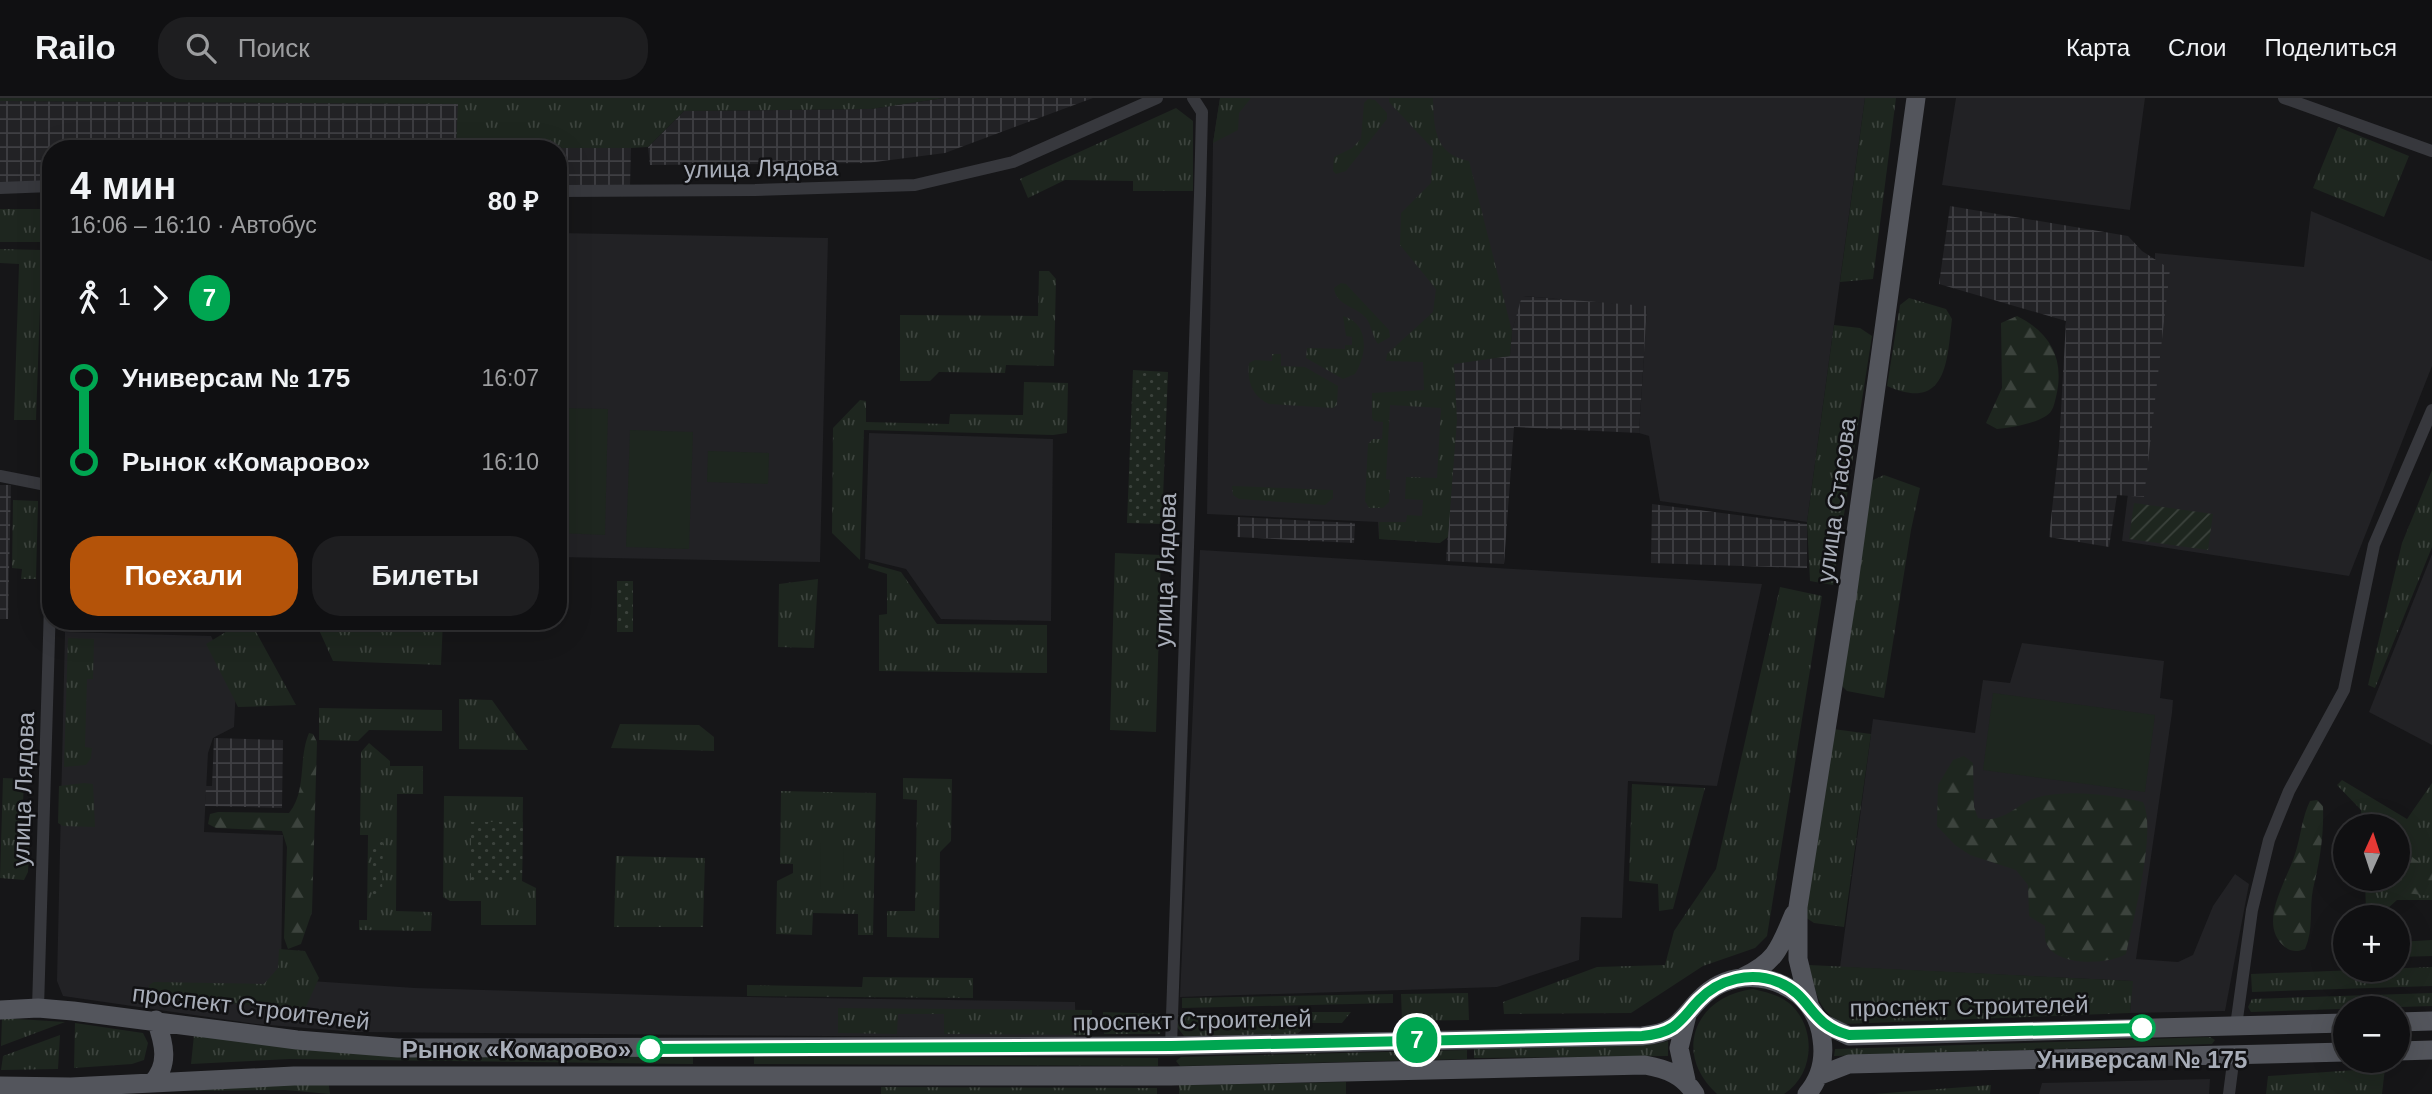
<!DOCTYPE html>
<html lang="ru">
<meta charset="utf-8">
<style>
body{margin:0;font-family:Arial,sans-serif;background:#1e1e20;color:#f1f3f6;height:100vh;display:flex;flex-direction:column;font-size:26px;white-space:nowrap}
*{box-sizing:border-box;margin:0}
p{font-size:23px;color:#9c9d9f}
.icon{flex:none;width:38px;height:38px;fill:none;stroke:currentColor;stroke-width:2;stroke-linecap:round;stroke-linejoin:round}
.map{position:relative;flex:1;overflow:hidden}
.sheet{position:absolute;left:42px;top:42px;width:525px;height:490px;display:flex;flex-direction:column;background:#101012;border-radius:28px;box-shadow:0 7px 28px #0002,0 0 0 2px #303032}
.sheet>*{flex:none}
.badge{padding:0 14px;border-radius:23px;font-size:24px;line-height:46px}
.needle{width:46px;rotate:3deg}
.tools{position:absolute;left:2333px;top:716px;display:grid;gap:14px}
.tools a{display:grid;place-items:center;width:77px;height:77px;border-radius:50%;background:#101012;box-shadow:0 7px 28px #0002,0 0 0 2px #303032;font-size:35px}
.map>.badge{position:absolute;translate:-50% -50%;box-shadow:0 0 0 4px #fff}
.legs{display:flex;align-items:center;gap:10px;height:77px;padding:0 28px;font-size:23px}
.legs p{margin-inline-start:auto}
.head{display:flex;align-items:center;justify-content:space-between;height:119px;padding:0 28px}
h1{font-size:38px;font-weight:700;line-height:52px}
.primary-button{display:flex;gap:14px;margin-top:auto;padding:14px 28px}
.primary-button a{flex:1;height:80px;border-radius:28px;background:#b45309;color:#fff;font-size:28px;font-weight:700;line-height:80px;text-align:center}
.primary-button a+a{background:#1e1e20;color:#f1f3f6}
ul{padding:0 28px;list-style:none}
li{display:flex;align-items:center;gap:24px;height:84px;font-size:26px}
li i{display:grid;place-items:center;width:10px;height:100%;margin:0 9px;background:currentColor}
li i::after{content:'';width:18px;height:18px;margin:-9px;border:5px solid;border-radius:50%;background:#101012}
li p{margin-inline-start:auto}
li:first-child i{background:linear-gradient(#0000 50%,currentColor 0)}
li:last-child i{background:linear-gradient(currentColor 50%,#0000 0)}
header{display:flex;align-items:center;gap:42px;box-sizing:border-box;height:98px;padding:0 35px;background:#101012;border-bottom:2px solid #303032}
header strong{font-size:33px}
nav{display:flex;gap:38px;margin-inline-start:auto;font-size:24px}
.search{width:490px;height:63px;background:#1e1e20;display:flex;align-items:center;gap:18px;box-sizing:border-box;padding:0 24px;border-radius:28px;color:#9c9d9f;font-size:26px}
.map>svg:first-child{display:block}
</style>
<header>
<strong>Railo</strong>
<div class="search"><svg class="icon" aria-label="search" viewBox="0 0 24 24"><circle cx="10" cy="10" r="6"/><path d="M15 15l6 6"/></svg>Поиск</div>
<nav><a>Карта</a><a>Слои</a><a>Поделиться</a></nav>
</header>
<div class="map">
<svg width="2432" height="996" viewBox="0 0 2432 996">
<defs>
<pattern id="industrial-grid" width="8" height="8" patternUnits="userSpaceOnUse" patternTransform="scale(1.75)"><rect width="8" height="8" fill="#222225"/><path d="M0 4h8M4 0v8" fill="none" stroke="#3f3f43"/></pattern>
<pattern id="grass-tufts" width="24" height="20" patternUnits="userSpaceOnUse" patternTransform="scale(1.75)"><rect width="24" height="20" fill="#1e261f"/><path d="M3 7l-1-3M5 7V3M7 7l1-3M15 17l-1-3M17 17v-4M19 17l1-3" fill="none" stroke="#3c433d"/></pattern>
<pattern id="forest-firs" width="22" height="20" patternUnits="userSpaceOnUse" patternTransform="scale(1.75)"><rect width="22" height="20" fill="#1e261f"/><path d="M5 1l3.5 6h-7zM16 11l3.5 6h-7z" fill="#3c433d"/></pattern>
<pattern id="park-dots" width="8" height="8" patternUnits="userSpaceOnUse" patternTransform="scale(1.75)"><rect width="8" height="8" fill="#1e261f"/><path d="M2 2h.1M6 6h.1" fill="none" stroke="#3c433d" stroke-width="1.8" stroke-linecap="round"/></pattern>
<pattern id="garden-furrows" width="10" height="10" patternUnits="userSpaceOnUse" patternTransform="scale(1.75)"><rect width="10" height="10" fill="#1e261f"/><path d="M-1 1l2-2M0 10L10 0M9 11l2-2" fill="none" stroke="#3c433d"/></pattern>
</defs>
<rect width="100%" height="100%" fill="#161618"/>
<path fill="#222225" d="M1220 0H1865L1807 424 1660 403 1649 338 1639 335 1647 209 1523 198 1512 233 1510 258 1457 322 1440 445 1379 441 1378 424 1207 416 1213 45Z
M1956 0H2145L2130 112 1942 87Z
M2311 113 2432 163V268L2349 478 2122 443 2154 188 2155 155 2304 169Z
M558 135 828 140 820 464 558 459Z
M869 335 1053 341 1051 523 941 521 906 471 865 461Z
M1200 452 1762 486 1717 688 1628 683 1622 820 1581 819 1579 862 1497 889 1180 899Z
M2432 456V647L2369 614Z
M65 534 211 538 236 589 234 629 213 640 208 655 204 734 283 737 281 881 415 890 687 898 1075 904 1076 940 356 934 256 926 63 898 57 883Z
M2022 545 2164 563 2160 600 2173 602 2172 615 2136 861 2178 864 2193 857 2213 808 2235 776 2249 786 2225 913 2130 915 2132 883 1840 869 1873 621 1975 635 1983 582 2010 585Z
M2210 981 2209 996H2039L2042 985Z"/>
<path fill="url(#industrial-grid)" d="M944 0H1093L945 55 867 65 650 67 648 49 684 13 871 11Z
M0 3 459 6 456 50H631L630 89 558 88V51H51V85L0 86Z
M1950 108 2128 138 2142 153 2170 171 2144 399 2117 397 2109 449 2049 439 2059 348 2066 223 1939 186Z
M1522 198 1647 208 1639 335 1514 329 1504 466 1446 463 1456 322 1454 265 1510 258 1512 233Z
M0 387H11L8 521H0Z
M1652 406 1807 426V470L1651 465Z
M1238 419 1355 425 1354 445 1237 439Z
M91 523H199L194 530 91 528Z
M214 640 283 642 282 710 205 708 206 688H212Z"/>
<path fill="url(#grass-tufts)" d="M0 0H944L871 11 684 13 648 49 631 50H456L458 6 0 3Z
M1220 0H1251L1239 15 1238 32 1213 45Z
M1389 0H1433C1434 30 1434 56 1469 63L1512 233 1510 258 1454 266 1457 322 1448 439 1440 445 1379 441V424H1406L1407 417 1422 418 1423 402 1405 401 1406 379 1437 380 1441 310 1390 307 1386 381 1390 382 1389 404 1383 410H1369L1365 403 1368 346 1373 341H1382L1383 324 1374 323 1372 320V295L1424 292 1423 264 1386 263 1387 256 1433 214 1436 191 1400 147 1401 115 1431 85 1433 51 1389 4Z
M1865 0H1896L1873 181 1840 184Z
M1368 1 1375 2 1387 15V21L1346 73 1336 76 1333 73 1334 59 1352 50 1361 41 1364 5Z
M1176 10 1193 23V93H1133V83L1065 82 1028 100 1020 81Z
M2338 29 2409 58 2384 119 2313 90Z
M0 111H42V144H0Z
M0 151 42 152 36 322H14L19 166 0 165Z
M1039 173H1049L1056 181 1054 268 1006 267 1005 275 939 274 930 283H900V217L1038 218Z
M1341 185 1346 186 1389 232 1390 239 1378 246C1372 238 1372 228 1366 220 1356 208 1336 208 1334 190Z
M1909 200 1946 211 1952 221C1947 261 1948 315 1887 288L1900 207Z
M1343 218C1370 226 1367 257 1355 276L1343 281 1306 260 1307 250 1345 251V247H1352V239L1346 238Z
M1834 227 1860 230 1872 238 1833 487 1810 483 1807 424Z
M1272 256H1281V268L1305 269 1338 288 1337 307 1333 310 1269 306C1252 298 1247 284 1249 265L1255 262 1272 263Z
M1024 284 1068 285 1067 335 1053 337 864 332 860 462 832 435 833 330 860 302 866 303V324L949 326 950 316 1023 317Z
M2432 372V449L2375 590 2368 587 2402 445Z
M1884 377 1920 390 1911 432 1884 600 1847 593 1840 586 1871 383Z
M1232 388 1333 392V400L1325 407 1239 401 1233 397Z
M13 402 38 403 36 481H21L22 471 12 470Z
M1115 455 1161 457 1156 634 1110 632Z
M869 465 901 474 937 526 1047 527V575L879 573V517L887 516V476L868 470Z
M818 481 814 550 778 549 779 486Z
M1780 489 1822 498 1767 838 1755 850 1703 868 1631 915 1504 916 1503 904 1597 869 1665 867 1674 833 1716 771Z
M231 523H250L296 607 238 609 206 546 229 532Z
M315 523H443L441 567 333 563Z
M68 540 94 541 93 581H87L85 649 92 650 91 660 86 667 64 669Z
M459 601 492 602 528 652 459 651Z
M319 610 442 612V633L369 632 358 643 319 642Z
M620 626 699 627 714 639V653L611 650Z
M1833 631 1871 636 1844 829 1814 825 1805 819Z
M369 645 390 663V668H423V696H397L396 813 432 814 431 833 359 832V822H367L368 737H360L361 654Z
M3 680 24 681 22 730 30 731 28 774 24 782 0 780Z
M903 680 952 681 951 743 940 754 939 840 887 839V813H915L917 702 903 701Z
M2342 682 2407 721 2432 685V802H2397L2387 811 2366 814 2365 781 2398 780V728H2362L2361 712 2337 687Z
M84 685 93 686 95 729 63 728 58 725 59 688Z
M1632 686 1705 690 1673 811 1659 813 1658 786 1629 783Z
M781 693 876 695 873 837H858V816L813 815 812 837 776 836 777 783 793 775V766H780Z
M444 698 523 699 522 783 536 790V827H481V803H450L443 799Z
M616 758 705 760 703 829H614Z
M2432 842V858L2398 859V844Z
M279 851 305 853 319 880 305 911 149 899V887L154 884 264 886 278 870Z
M1809 867 2133 883 2130 915 1844 926C1817 914 1816 893 1809 867Z
M2432 869V888L2252 894 2251 876Z
M863 879 973 880V900L747 898V887L862 889Z
M1753 891C1766 894 1779 897 1789 905 1817 929 1815 976 1784 996H1717C1672 955 1695 898 1753 891Z
M1468 895 1469 922 1402 923 1401 896Z
M2432 895V908L2251 914 2248 909 2252 901Z
M1393 896V905L1182 910V900Z
M838 910 1092 912V937L944 936V916H898L897 936 838 935Z
M1103 914 1163 916 1160 936H1104Z
M1289 914H1351L1342 925H1310Z
M1273 915 1303 931 1296 937 1184 938 1177 929 1175 917Z
M2 920 65 924 1 948Z
M75 925 143 935 148 945 144 962 132 966 74 970Z
M60 937 58 971 1 972 3 958Z
M194 937 693 958V966L290 961 191 966Z
M2210 939 2215 942 2212 946 1834 958 1835 951Z
M1668 943V958L1474 960V951L1656 946Z
M1467 952V961L1180 968 1176 963 1181 959Z
M754 958 1158 960V968L754 966Z
M2385 970 2382 996H2266L2268 978Z
M328 981 330 996 285 992 197 993 196 989Z
M1346 984V996H1179V987Z
M1991 987 1990 996H1874Z
M881 989 1157 990V996H881Z"/>
<path fill="url(#forest-firs)" d="M2017 218C2051 235 2065 262 2056 299 2054 307 2053 314 2046 318 2033 326 2012 330 1997 331L1986 325 2002 290 2001 225Z
M309 635 313 636 317 644 312 814 301 846 288 851 284 840 287 749 282 733 216 730 208 726 210 716 218 714 289 715C307 693 298 661 309 635Z
M1964 658 1973 665 1974 709 1978 720C2006 727 2017 703 2043 698 2074 692 2112 697 2143 704 2157 733 2133 822 2126 856 2108 867 2054 869 2046 844 2044 840 2045 833 2045 828L2029 818 2028 787 2016 772 1970 757 1955 747 1937 728 1938 687 1953 662Z
M2317 702 2323 708C2324 737 2320 763 2313 791 2309 811 2314 831 2305 851 2298 854 2291 854 2285 849 2256 826 2288 781 2295 756 2301 738 2302 719 2310 703Z
M2398 739C2406 754 2414 765 2432 768V798L2396 794 2377 781 2398 780Z"/>
<path fill="url(#park-dots)" d="M1133 272 1168 274 1162 426 1127 425Z
M617 483H633V534H617Z
M471 724H523L522 784 471 783Z
M372 742H383L382 800H372Z"/>
<path fill="url(#garden-furrows)" d="M2134 405 2213 416 2208 452 2129 441Z"/>
<path fill="#1e261f" d="M558 310 608 311 605 437 558 435Z
M630 332 693 334 689 451 626 449Z
M708 353 769 355 768 386 707 384Z
M1993 595 2155 617 2145 694 1983 672Z
M820 745H843L844 791H821Z"/>
<g fill="none" stroke-linecap="round" stroke-linejoin="round">
<path stroke="#37383d" stroke-width="12" d="M2284 0 2432 53
M0 90 51 88
M558 93 755 92 915 87 1013 64 1157 0
M0 378 51 388
M38 910 51 473
M2236 928 2252 812 2269 742 2289 693 2344 592 2374 447 2432 312
M1171 948 1200 97 1202 14 1193 0
M2229 996 2234 957"/>
<path stroke="#53555c" stroke-width="19" d="M1743 879C1777 863 1780 849 1794 816
M1809 906 1798 861V809L1847 499 1916 0
M0 912 38 910 73 913 297 942 398 950 1171 948 1642 938C1653 937 1664 935 1673 929 1684 921 1690 911 1699 902 1724 875 1762 873 1792 892 1809 902 1820 922 1822 941 1825 961 1820 981 1807 996
M1818 923 1849 938 2345 925
M2398 924 2432 923
M2398 953 2432 952
M1818 978 1849 966 2345 954
M1686 982 1679 950 1687 917
M152 985C170 967 164 945 156 922
M0 988 71 989 294 978H1171L1645 967C1667 971 1683 977 1695 996"/>
</g>
<g fill="none" stroke-linecap="round" stroke-linejoin="round">
<g stroke="#fff" stroke-width="16">
<path id="line-1" d="M650 951 1171 948 1642 938C1653 937 1664 935 1673 929 1684 921 1690 911 1699 902 1719 881 1751 873 1778 884 1813 898 1808 926 1849 937L2142 930"/>
</g>
<use href="#line-1" stroke="#00a651" stroke-width="10"/>
</g>
<g fill="#fff" stroke="#00a651" stroke-width="3.5">
<circle cx="2142" cy="930" r="12"/>
<circle cx="650" cy="951" r="12"/>
</g>
<g text-anchor="middle" dominant-baseline="central" stroke-width="5" stroke-linejoin="round" paint-order="stroke">
<g font-size="24" fill="#a8adb8" stroke="#111113">
<text transform="translate(761 70) rotate(-1)">улица Лядова</text>
<text transform="translate(1836 402) rotate(-82)">улица Стасова</text>
<text transform="translate(1165 472) rotate(-88)">улица Лядова</text>
<text transform="translate(23 691) rotate(-88)">улица Лядова</text>
<text transform="translate(1969 908) rotate(-1)">проспект Строителей</text>
<text transform="translate(251 909) rotate(7)">проспект Строителей</text>
<text transform="translate(1192 922) rotate(-1)">проспект Строителей</text>
</g>
<g font-size="24" font-weight="bold" fill="#a8adb8" stroke="#111113" text-anchor="end">
<text x="631" y="951">Рынок «Комарово»</text>
<text x="2142" y="961" text-anchor="middle">Универсам № 175</text>
</g>
</g>
</svg>
<div class="tools">
<a><svg class="needle" viewBox="-14 -14 28 28"><path d="M0-13l5 13h-10z" fill="#e53935"/><path d="M0 13l5-13h-10z" fill="#9c9d9f"/></svg></a>
<a>+</a>
<a>−</a>
</div>
<b class="badge" style="left:1417px;top:942px;background:#00a651;color:#fff">7</b>
<section class="sheet">
<div class="head"><div><h1>4 мин</h1><p>16:06 – 16:10 · Автобус</p></div><b>80 ₽</b></div>
<div class="legs"><svg class="icon" aria-label="walk" viewBox="0 0 24 24"><circle cx="13" cy="4" r="2"/><path d="M13 8l-2 6 4 7M11 14l-3 7M7 12l3-4h3l4 4"/></svg>1<svg class="icon" aria-label="forward" viewBox="0 0 24 24"><path d="M9 5l7 7-7 7"/></svg><b class="badge" style="background:#00a651;color:#fff">7</b></div>
<ul>
<li><i style="color:#00a651"></i><b>Универсам № 175</b><p>16:07</p></li>
<li><i style="color:#00a651"></i><b>Рынок «Комарово»</b><p>16:10</p></li>
</ul>
<div class="primary-button"><a>Поехали</a><a>Билеты</a></div>
</section>
</div>
